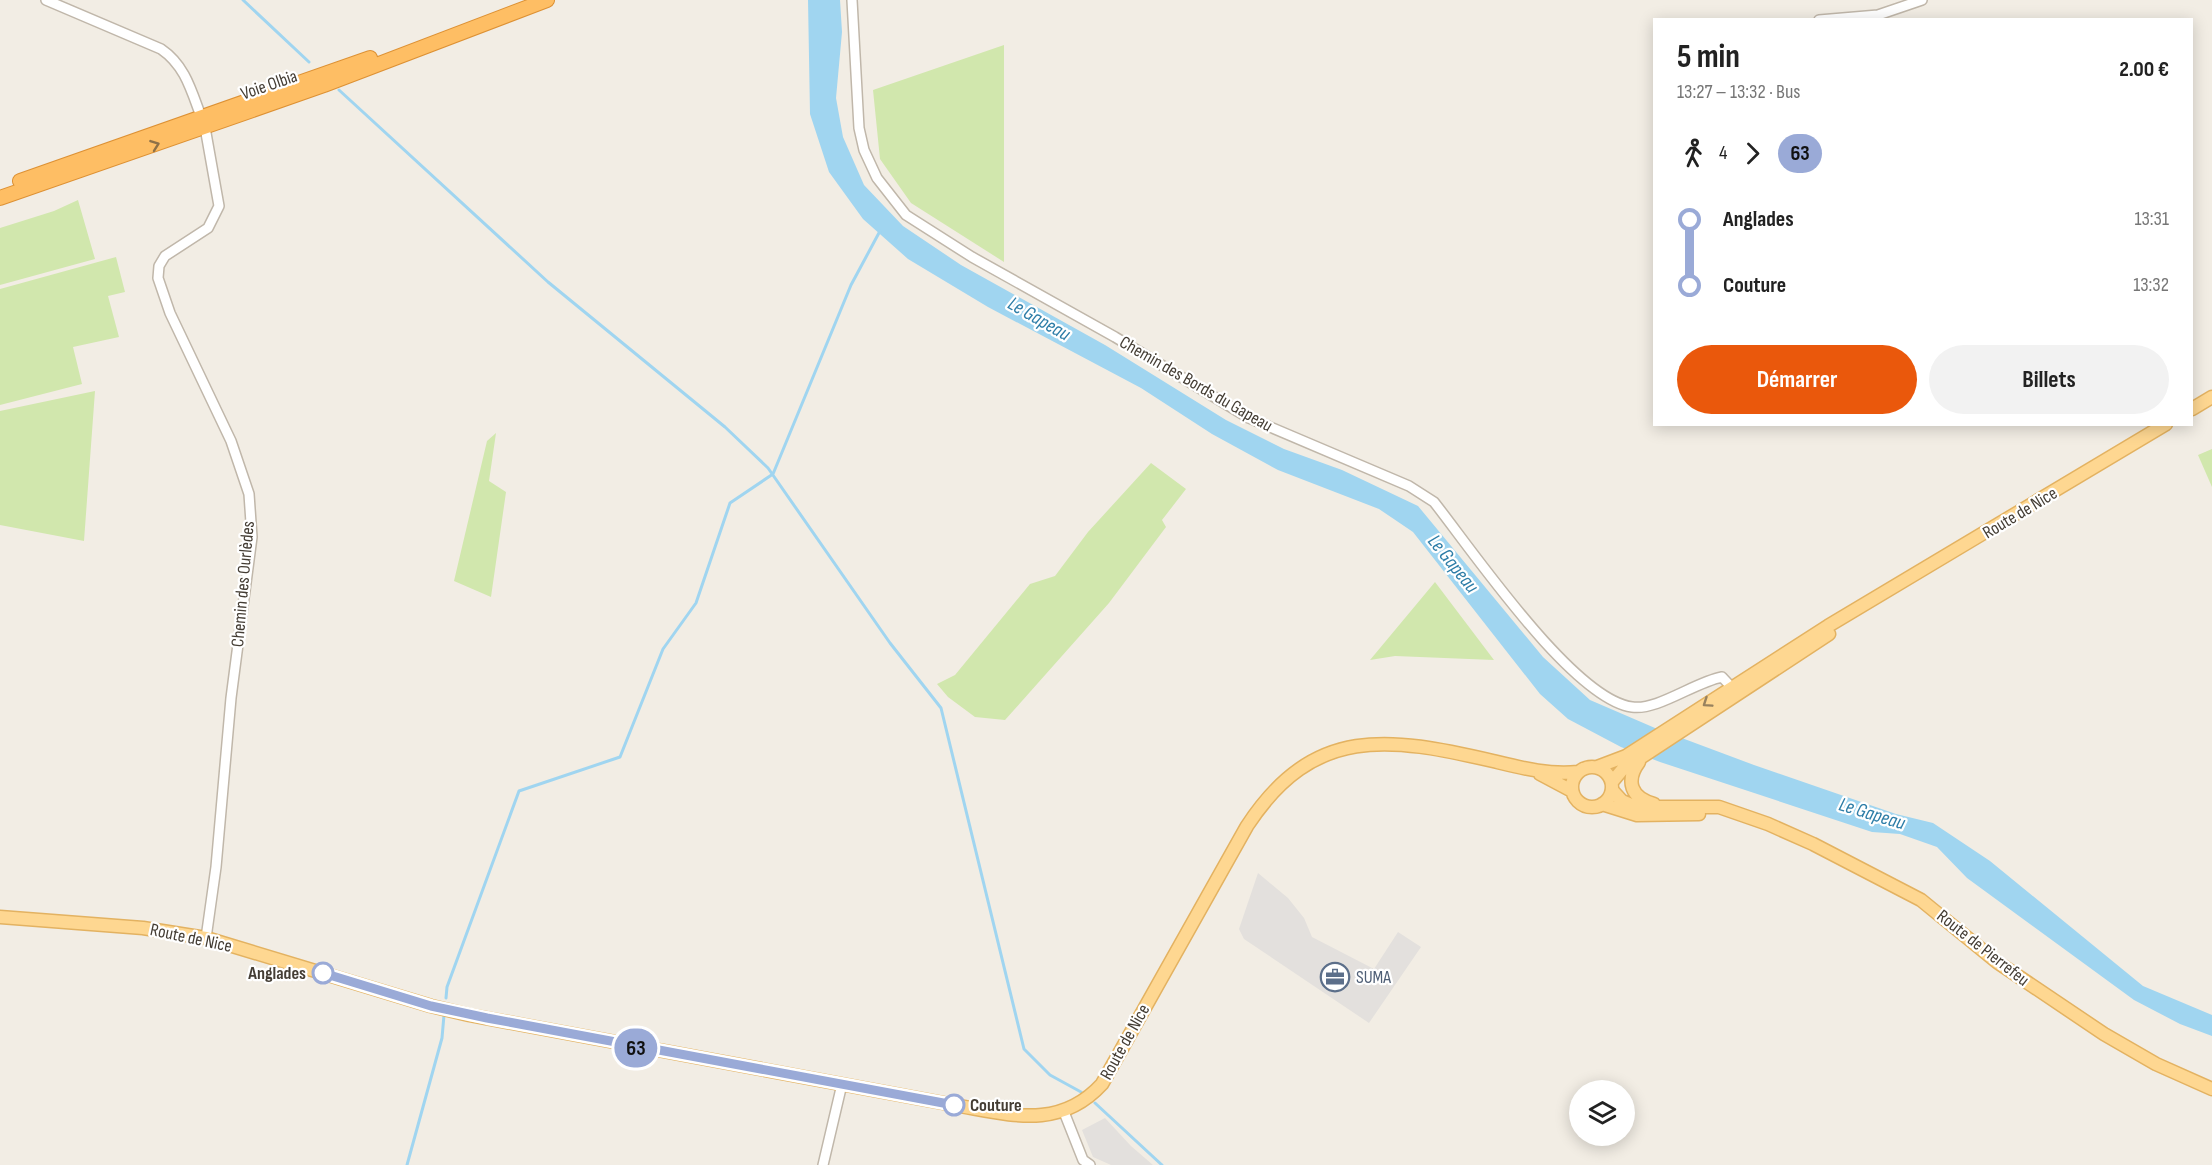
<!DOCTYPE html>
<html lang="fr">
<meta charset="utf-8">
<style>
body{margin:0;font-family:"Sofia Sans Condensed",sans-serif;background:#f2f2f2;color:#222;height:100vh;display:flex;flex-direction:column;font-size:22px;white-space:nowrap}
*{box-sizing:border-box;margin:0}
p{font-size:20px;color:#767676}
.icon{flex:none;width:33px;height:33px;fill:none;stroke:currentColor;stroke-width:2;stroke-linecap:round;stroke-linejoin:round}
.map{position:relative;flex:1;overflow:hidden}
.details{position:absolute;left:1653px;top:18px;width:540px;height:408px;display:flex;flex-direction:column;background:#fff;border-radius:0px;box-shadow:0 3px 15px #0003}
.details>*{flex:none}
.badge{padding:0 12px;border-radius:20px;font-size:21px;line-height:39px}
.controls{position:absolute;left:1569px;top:1080px;display:grid;gap:12px}
.controls a{display:grid;place-items:center;width:66px;height:66px;border-radius:50%;background:#fff;box-shadow:0 3px 15px #0003;font-size:30px}
.map>.badge{position:absolute;translate:-50% -50%;box-shadow:0 0 0 3px #fff}
.legs{display:flex;align-items:center;gap:9px;height:66px;padding:0 24px;font-size:20px}
.legs p{margin-inline-start:auto}
.headline{display:flex;align-items:center;justify-content:space-between;height:102px;padding:0 24px}
h1{font-size:33px;font-weight:700;line-height:45px}
.action{display:flex;gap:12px;margin-top:auto;padding:12px 24px}
.action a{flex:1;height:69px;border-radius:36px;background:#ea580c;color:#fff;font-size:24px;font-weight:700;line-height:69px;text-align:center}
.action a+a{background:#f2f2f2;color:#222}
ul{padding:0 24px;list-style:none}
li{display:flex;align-items:center;gap:21px;height:66px;font-size:22px}
li i{display:grid;place-items:center;width:9px;height:100%;margin:0 8px;background:currentColor}
li i::after{content:'';width:15px;height:15px;margin:-8px;border:4px solid;border-radius:50%;background:#fff}
li p{margin-inline-start:auto}
li:first-child i{background:linear-gradient(#0000 50%,currentColor 0)}
li:last-child i{background:linear-gradient(currentColor 50%,#0000 0)}
.map>svg:first-child{display:block}
</style>
<div class="map">
<svg width="2212" height="1165" viewBox="0 0 2212 1165">
<rect width="100%" height="100%" fill="#f2ede4"/>
<path fill="#d1e7ad" d="M1004 45V262L911 203 880 159 873 90Z
M78 200 95 259 0 285V228L54 211Z
M116 257 125 292 108 296 119 337 73 347 82 384 0 405V289Z
M95 391 84 541 0 525V411Z
M496 433 489 481 506 492 491 597 454 581 487 441Z
M2212 449V487L2198 455Z
M1151 463 1186 489 1162 520 1166 527 1109 603 1005 720 975 717 948 697 937 684 955 675 1030 584 1055 576 1088 532Z
M1435 582 1494 660 1395 656 1370 660Z"/>
<path fill="#e3e0dd" d="M1258 873 1288 898 1304 918 1312 937 1374 969 1398 932 1421 947 1369 1023 1244 939 1239 929Z
M1105 1118 1131 1146 1153 1165H1111L1093 1157 1082 1130Z"/>
<path fill="#a0d5f0" d="M808 0H840L842 32 836 98 843 137 864 185 903 226 961 265 1105 345 1226 420 1284 449 1342 470 1418 506 1543 657 1590 700 1655 728 1754 765 1896 814 1933 823 1990 861 2143 986 2212 1015V1036L2180 1024 2134 1000 1967 878 1937 847 1900 834 1872 832 1660 762 1621 747 1568 719 1540 694 1413 532 1379 509 1278 470 1212 434 1141 388 988 307 908 259 863 219 829 172 810 114Z"/>
<g fill="none" stroke-linecap="round" stroke-linejoin="round">
<path stroke="#a0d5f0" stroke-width="3" d="M243 0 309 62
M339 90 548 282 725 427 768 468 890 643 941 708 1024 1049 1050 1075 1081 1092
M446 998 447 987 519 791 620 757 663 649 696 603 730 503 773 474 851 285 880 231
M1095 1103 1162 1165
M407 1165 442 1038 444 1015"/>
<g stroke="#c0b7aa" stroke-width="12">
<path id="minor" d="M46 0 161 49C183 64 190 86 199 111
M852 0 859 128 864 150 877 178 906 215 972 257 1115 337 1249 418 1409 486 1434 502C1472 550 1573 699 1632 707 1657 711 1695 682 1722 677L1736 692
M1819 20 1878 15 1922 0
M206 133 219 206 208 228 165 256 159 266 158 278 170 313 231 441 249 494 252 537 231 698 216 867 206 938
M1064 1112 1083 1160 1090 1165
M823 1165 842 1084"/>
</g>
<g stroke="#e3b261" stroke-width="15">
<path id="major" d="M2192 409 2212 397
M1639 762C1625 781 1631 798 1654 804
M1572 787a20 20 0 1 1 40 0a20 20 0 1 1-40 0Z
M1597 767 1626 756 1828 626 2166 424
M1540 774 1572 791
M1612 782 1622 770 1829 634
M1612 790 1622 801 1636 807H1719L1768 824 1813 844 1921 900 1997 962 2104 1034 2156 1064 2212 1089
M1602 804 1637 815 1699 814
M0 917 143 928 206 938 431 1006 469 1015 954 1105C1009 1114 1059 1131 1102 1084L1247 826C1314 724 1389 737 1493 761 1522 768 1548 775 1578 772"/>
</g>
<g stroke="#dd9134" stroke-width="16">
<path id="highway" d="M20 181 370 58
M0 198 324 85 547 0"/>
</g>
<use href="#minor" stroke="#fff" stroke-width="9"/>
<use href="#major" stroke="#fed791" stroke-width="12"/>
<use href="#highway" stroke="#febe64" stroke-width="14"/>
</g>
<defs><path id="oneway-chevron" d="M-2-3.5L2.5 0L-2 3.5" fill="none" stroke-width="1.6" stroke-linecap="round" stroke-linejoin="round" transform="scale(1.5)"/></defs>
<use stroke="#8e7147" href="#oneway-chevron" transform="translate(155 145) rotate(-20)"/>
<use stroke="#98825e" href="#oneway-chevron" transform="translate(1707 703) rotate(146)"/>
<g fill="none" stroke-linecap="round" stroke-linejoin="round">
<g stroke="#fff" stroke-width="14">
<path id="line-1" d="M323 973 431 1006 487 1018 954 1105"/>
</g>
<use href="#line-1" stroke="#9aaad7" stroke-width="9"/>
</g>
<defs>
<g id="office-ring" transform="scale(1.5)"><circle r="9.5" fill="#fff" stroke="#5c6f8a" stroke-width="1.5"/><path d="M-6-3h4V-5.5h4V-3h4V5H-6ZM-1-4.5V-3h2v-1.5ZM-6 0V1H6V0Z" fill="#5c6f8a"/></g>
</defs>
<g fill-rule="evenodd">
<use href="#office-ring" x="1335" y="977"/>
</g>
<g fill="#fff" stroke="#9aaad7" stroke-width="3">
<circle cx="323" cy="973" r="10"/>
<circle cx="954" cy="1105" r="10"/>
</g>
<g text-anchor="middle" dominant-baseline="central" stroke-width="4.5" stroke-linejoin="round" paint-order="stroke">
<g font-size="18" fill="#443d34" stroke="#fff">
<text transform="translate(269 85) rotate(-19)">Voie Olbia</text>
<text transform="translate(1196 384) rotate(30)">Chemin des Bords du Gapeau</text>
<text transform="translate(2020 513) rotate(-31)">Route de Nice</text>
<text transform="translate(243 584) rotate(-85)">Chemin des Ourlèdes</text>
<text transform="translate(191 938) rotate(12)">Route de Nice</text>
<text transform="translate(1983 948) rotate(38)">Route de Pierrefeu</text>
<text transform="translate(1125 1042) rotate(-61)">Route de Nice</text>
</g>
<g font-size="18" font-weight="bold" fill="#443d34" stroke="#fff" text-anchor="end">
<text x="306" y="973">Anglades</text>
<text x="970" y="1105" text-anchor="start">Couture</text>
</g>
<g font-size="18" fill="#4e5e75" stroke="#fff" text-anchor="start">
<text x="1356" y="977">SUMA</text>
</g>
<g font-size="20" font-style="italic" fill="#2d7da7" stroke="#fff">
<text transform="translate(1039 319) rotate(30)">Le Gapeau</text>
<text transform="translate(1453 564) rotate(51)">Le Gapeau</text>
<text transform="translate(1872 814) rotate(17)">Le Gapeau</text>
</g>
</g>
</svg>
<div class="controls">
<a><svg class="icon" aria-label="layers" viewBox="0 0 24 24"><path d="M12 4l9 5-9 5-9-5zM3 14l9 5 9-5"/></svg></a>
</div>
<b class="badge" style="left:636px;top:1048px;background:#9aaad7;color:#111">63</b>
<section class="details">
<div class="headline"><div><h1>5 min</h1><p>13:27 – 13:32 · Bus</p></div><b>2.00 €</b></div>
<div class="legs"><svg class="icon" aria-label="walk" viewBox="0 0 24 24"><circle cx="13" cy="4" r="2"/><path d="M13 8l-2 6 4 7M11 14l-3 7M7 12l3-4h3l4 4"/></svg>4<svg class="icon" aria-label="forward" viewBox="0 0 24 24"><path d="M9 5l7 7-7 7"/></svg><b class="badge" style="background:#9aaad7;color:#111">63</b></div>
<ul>
<li><i style="color:#9aaad7"></i><b>Anglades</b><p>13:31</p></li>
<li><i style="color:#9aaad7"></i><b>Couture</b><p>13:32</p></li>
</ul>
<div class="action"><a>Démarrer</a><a>Billets</a></div>
</section>
</div>
